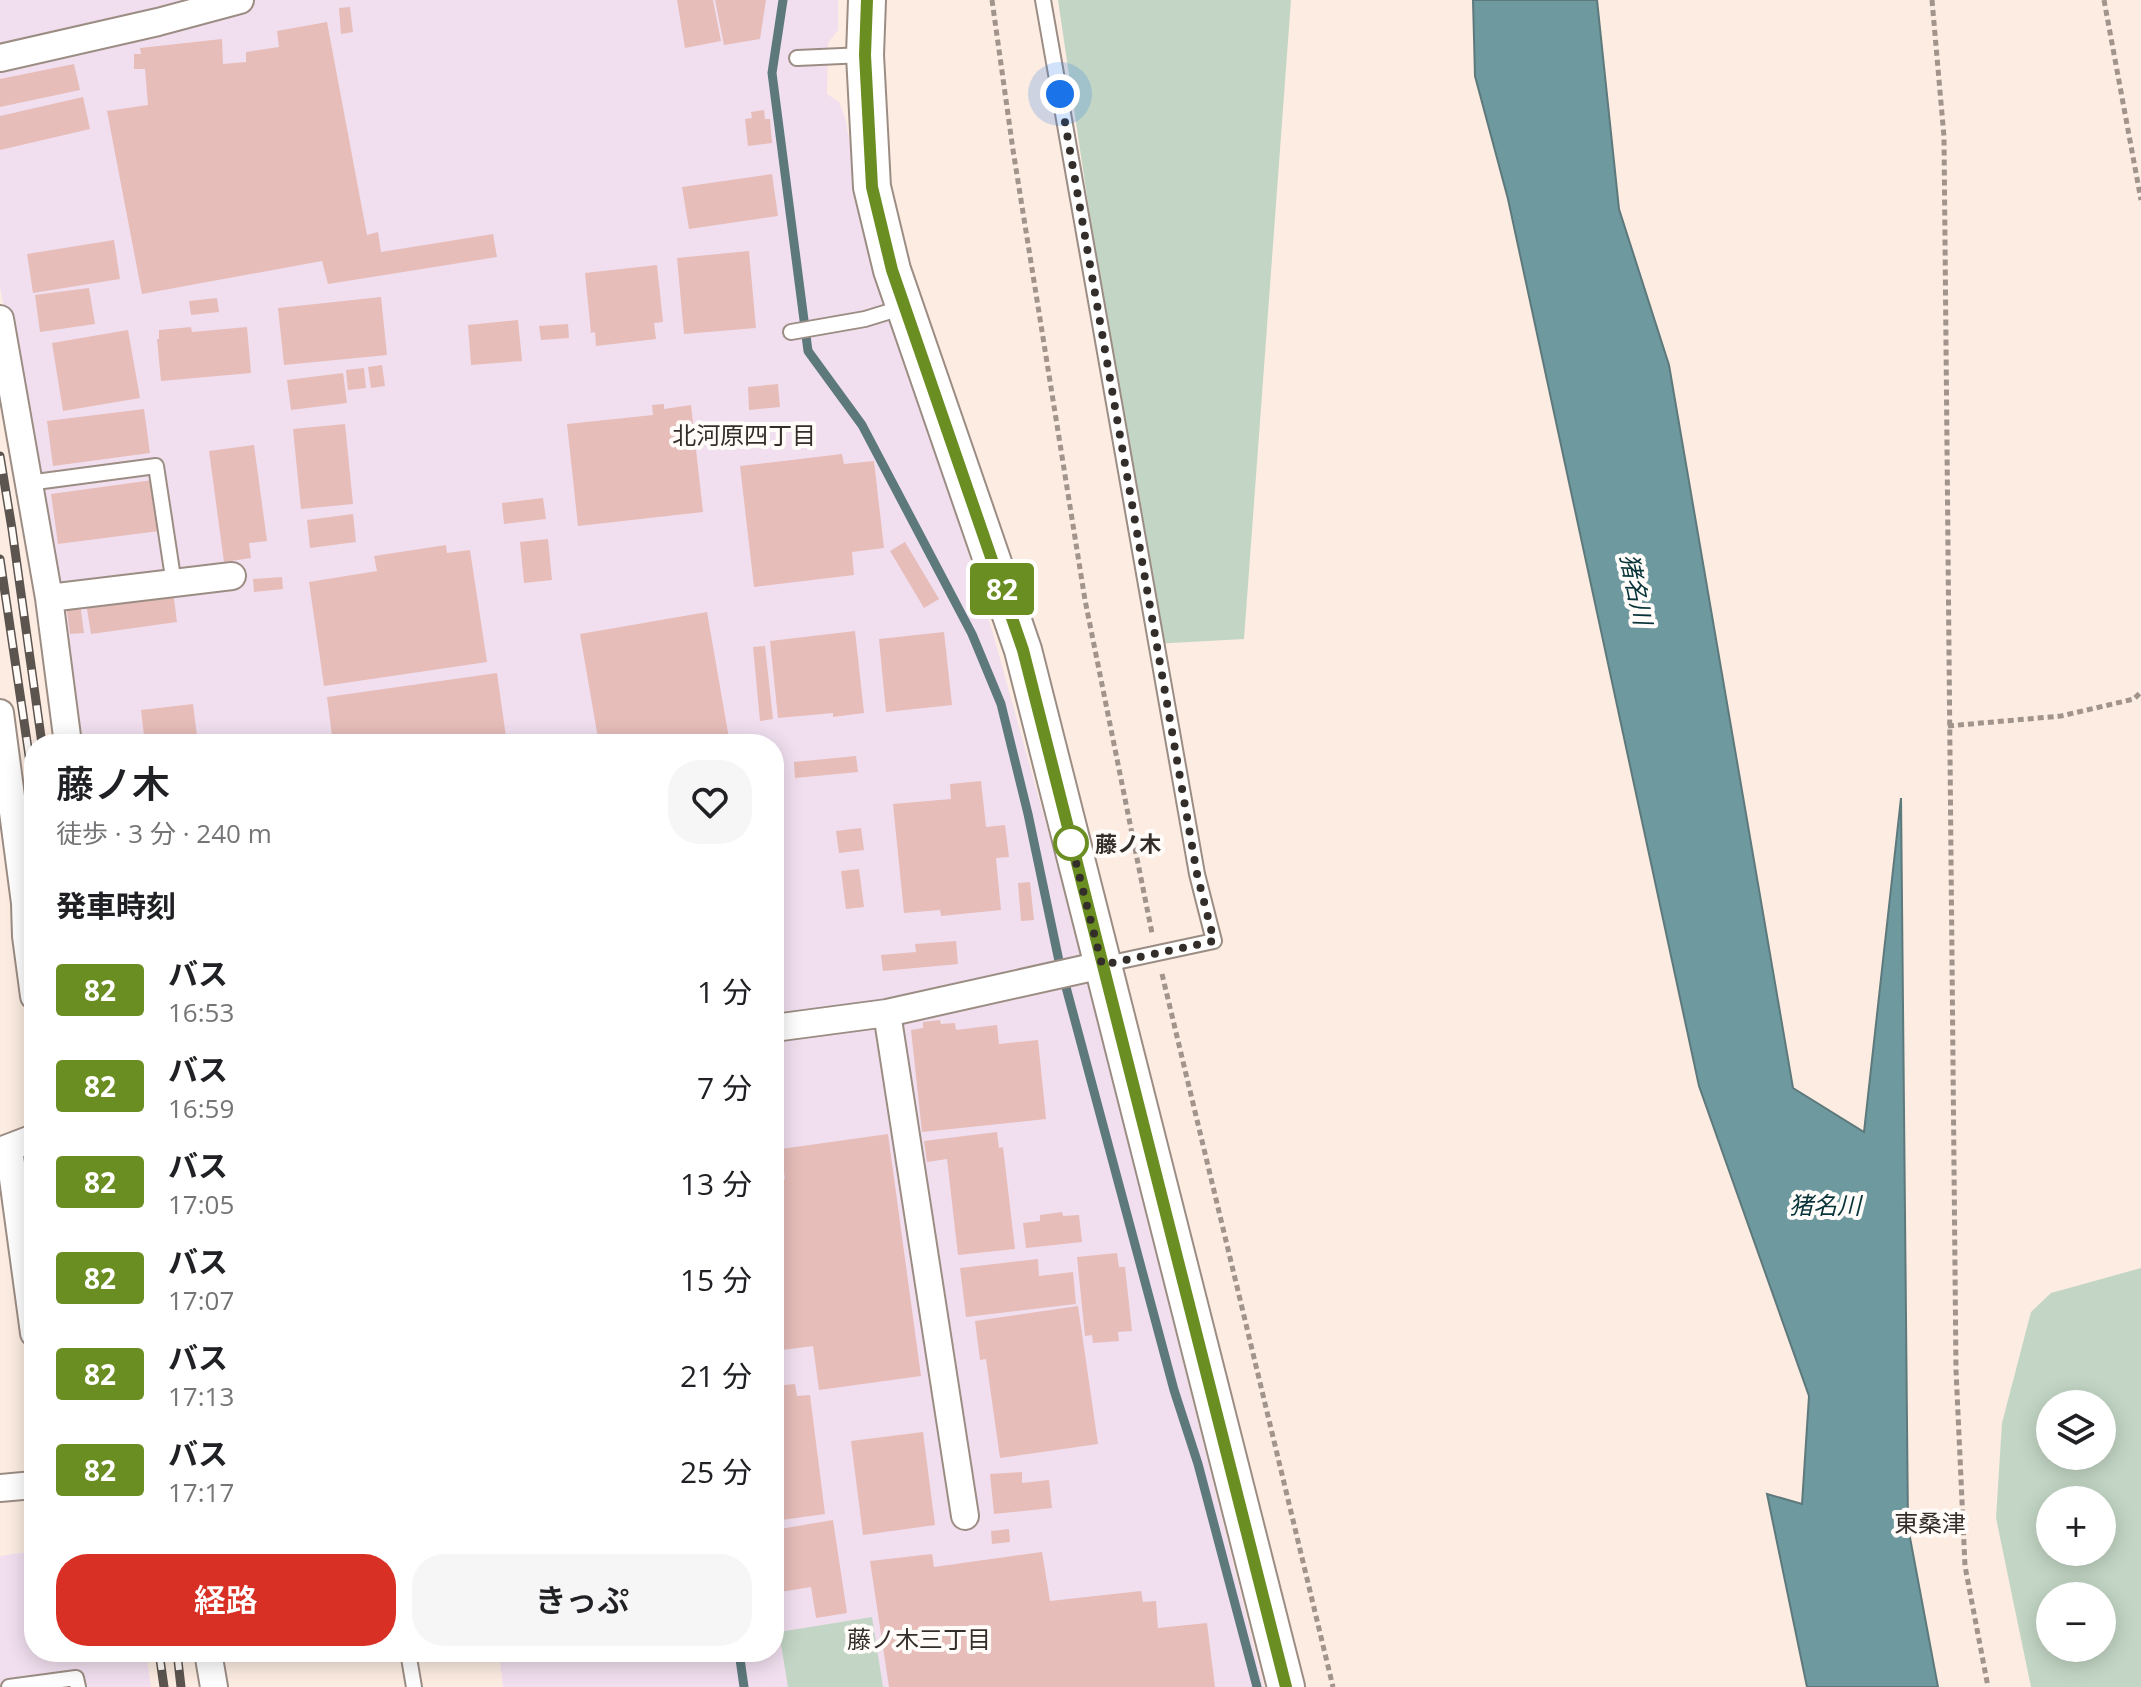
<!DOCTYPE html>
<html lang="ja">
<meta charset="utf-8">
<style>
body{margin:0;font-family:"Open Sans","Noto Sans JP",sans-serif;background:#f6f6f6;color:#202124;height:100vh;display:flex;flex-direction:column;font-size:30px;white-space:nowrap}
*{box-sizing:border-box;margin:0}
p{font-size:26px;color:#757577}
.icon{flex:none;width:44px;height:44px;fill:none;stroke:currentColor;stroke-width:2;stroke-linecap:round;stroke-linejoin:round}
.map{position:relative;flex:1;overflow:hidden}
.side{position:absolute;left:24px;top:734px;width:760px;height:928px;display:flex;flex-direction:column;background:#fff;border-radius:32px;box-shadow:0 4px 20px #0003}
.side>*{flex:none}
.badge{padding:0 16px;border-radius:6px;font-size:28px;line-height:52px}
.buttons{position:absolute;left:2036px;top:1390px;display:grid;gap:16px}
.buttons a{display:grid;place-items:center;width:80px;height:80px;border-radius:50%;background:#fff;box-shadow:0 4px 20px #0003;font-size:40px}
.you{position:absolute;width:40px;height:40px;margin:-20px;border:6px solid #fff;border-radius:50%;background:#1a73e8;box-shadow:0 0 0 12px #1a73e833}
.map>.badge{position:absolute;translate:-50% -50%;box-shadow:0 0 0 4px #fff}
h2{padding:0 32px;font-size:30px;line-height:72px}
.round{display:grid;place-items:center;flex:none;width:84px;height:84px;border-radius:32px;background:#f6f6f6}
.overview{display:flex;align-items:center;justify-content:space-between;height:136px;padding:0 32px}
h1{font-size:38px;font-weight:600;line-height:60px}
.action{display:flex;gap:16px;margin-top:auto;padding:16px 32px}
.action a{flex:1;height:92px;border-radius:32px;background:#d93025;color:#fff;font-size:32px;font-weight:600;line-height:92px;text-align:center}
.action a+a{background:#f6f6f6;color:#202124}
ul{padding:0;list-style:none}
li{display:flex;align-items:center;gap:24px;height:96px;padding:0 32px}
li div{flex:1}
li b{display:block;font-size:30px}
li em{font-style:normal}
li .badge{min-width:88px;font-weight:700;text-align:center}
.map>svg:first-child{display:block}
</style>
<div class="map">
<svg width="2141" height="1687" viewBox="0 0 2141 1687">
<rect width="100%" height="100%" fill="#fcece1"/>
<path fill="#f1dfef" d="M0 0H838V30L828 43 827 94 839 102 845 117 864 220 992 630 1084 960 929 993 774 1015V744H77L56 609 0 286Z
M1087 978 1264 1687H503L499 1652H774V1035Z
M34 1551V1652H146L151 1687H0V1556Z"/>
<path fill="#c3d6c5" fill-rule="evenodd" d="M1058 0H1291L1244 639 1153 644Z
M2141 1268V1687H2031L1996 1518 2002 1423 2031 1312 2051 1293ZM2102 1404V1456H2050V1404ZM2050 1500H2102V1552H2050ZM2050 1596H2102V1648H2050Z
M872 1617 883 1687H788L779 1632Z"/>
<path fill="#6e999f" stroke="#5d797c" stroke-width="2" d="M1473 0H1597L1619 209 1669 365 1793 1088 1864 1132 1901 798 1908 1527 1938 1687H1807L1767 1494 1802 1504 1809 1396 1699 1086 1508 199 1475 76Z"/>
<g fill="none" stroke-linecap="round" stroke-linejoin="round">
<path stroke="#5d797c" stroke-width="9" d="M783 0 772 73 808 351 862 425 972 634 1001 704 1028 814 1059 961 1174 1390 1198 1464 1257 1687
M739 1652 744 1687"/>
</g>
<path fill="#e6bdb9" d="M677 0H713L721 41 685 48Z
M715 0H766L760 39 724 45Z
M350 7 353 32 341 34 339 8Z
M327 22 367 235 378 232 381 252 493 234 497 257 328 284 322 261 142 294 107 111 148 105 145 69H134V54H141L140 48 222 39 223 64 246 62V52L279 47 277 31Z
M74 64 80 90 0 107V79Z
M83 97 90 129 0 150V116Z
M764 110 765 119H770L772 143 748 146 745 119 752 118 751 112Z
M772 174 778 216 689 229 682 187Z
M114 240 120 279 33 293 27 254Z
M749 251 756 328 684 334 677 258Z
M657 265 663 322 654 323 656 339 596 346 595 332 591 333 585 273Z
M89 288 95 324 40 332 35 295Z
M381 297 387 355 284 365 278 308Z
M217 298 219 312 191 315 189 301Z
M518 320 522 361 471 365 468 325Z
M568 324 569 338 541 340 539 326Z
M191 327 192 332 247 327 251 373 161 381 157 339H159V330Z
M128 330 140 398 63 411 52 343Z
M382 365 385 386 371 388 368 367Z
M364 368 366 388 348 390 346 370Z
M343 373 347 403 291 410 287 380Z
M778 384 780 407 749 410 748 387Z
M664 404V409L691 405 703 512 578 526 567 424 653 415 652 405Z
M144 409 150 453 53 466 47 421Z
M345 424 353 504 301 509 293 429Z
M254 445 267 541 249 543 251 558 224 562 209 451Z
M842 454 844 464 874 461 884 548 852 552 854 575 754 587 740 466Z
M153 480 159 531 58 544 51 494Z
M543 498 546 519 504 524 502 503Z
M353 514 356 542 310 548 307 520Z
M548 539 552 580 524 583 520 542Z
M905 542 939 599 924 608 890 551Z
M446 545 447 553 470 550 487 662 324 686 309 582 377 571 374 556Z
M282 577 283 589 254 592 253 579Z
M173 591 177 622 91 634 86 603Z
M80 603 84 633 70 634 66 604Z
M707 612 730 744H599L580 634Z
M855 631 864 713 833 717V713L778 718 770 641Z
M944 632 952 705 886 712 879 639Z
M765 646 773 719 760 721 753 647Z
M497 673 507 744H333L327 697Z
M193 704 198 744H145L141 710Z
M856 756 858 772 795 778 794 762Z
M981 781 986 827 1005 825 1009 857 996 858 1001 910 941 916 940 910 904 913 893 804 951 799 950 784Z
M861 828 864 850 839 853 836 831Z
M859 869 864 907 846 909 841 871Z
M1030 882 1034 920 1021 921 1018 883Z
M956 941 958 964 883 971 881 955 916 952 915 944Z
M940 1020 941 1024 955 1023 956 1030 997 1025 999 1044 1038 1040 1046 1119 922 1132 911 1030 923 1028V1022Z
M997 1132 999 1148 1003 1147 1015 1249 958 1255 947 1159 927 1162 924 1141Z
M888 1134 921 1376 819 1390 813 1346 774 1351V1180L785 1179 781 1149Z
M1062 1212 1063 1216 1079 1215 1082 1242 1026 1248 1023 1223 1040 1221V1215Z
M1117 1253 1119 1267H1125L1132 1331 1118 1332 1119 1341 1093 1343 1092 1335 1085 1336 1077 1257Z
M1038 1259 1039 1276 1073 1272 1076 1304 966 1317 960 1268Z
M1078 1306 1098 1444 1000 1458 986 1359 980 1360 975 1321Z
M795 1384 797 1396 810 1395 825 1514 774 1521V1386Z
M923 1432 935 1525 863 1535 851 1441Z
M1022 1472V1483L1049 1480 1052 1508 994 1514 990 1474Z
M833 1520 847 1613 816 1618 811 1587 774 1593V1530Z
M1009 1529 1010 1542 992 1544 991 1531Z
M1042 1552 1050 1601 1141 1591 1143 1602 1156 1601 1158 1628 1207 1623 1215 1687H889L870 1561 932 1554 934 1567Z"/>
<g fill="none" stroke-linecap="round" stroke-linejoin="round">
<g stroke="#9c8d84" stroke-width="18">
<path id="lane" d="M1043 0 1197 874 1214 941 1102 965
M797 58 864 55
M791 332 865 319 904 307
M28 483 156 466 174 584
M408 1652 414 1687
M9 1687 76 1678 78 1687"/>
</g>
<g stroke="#9c8d84" stroke-width="30">
<path id="street" d="M0 58 158 22 240 0
M0 319 49 598 68 744
M49 598 232 576
M0 713 25 903 26 936 34 996
M887 1013 965 1516
M774 1028 887 1013 1102 965
M9 1149 34 1333
M0 1151 34 1138
M0 1488 34 1485
M208 1652 214 1687"/>
</g>
<g stroke="#9c8d84" stroke-width="40">
<path id="secondary" d="M867 0 865 55 872 187 892 270 1023 650 1286 1687"/>
</g>
<path stroke="#a0948c" stroke-width="5" stroke-dasharray="6 4" stroke-linecap="butt" d="M992 0 1013 150 1085 600 1152 933
M1932 0 1944 137 1956 1370 1965 1566 1988 1687
M2104 0 2141 200
M1948 726 2061 716 2134 699 2141 692
M1162 974 1333 1687"/>
<use href="#lane" stroke="#fff" stroke-width="14"/>
<use href="#street" stroke="#fff" stroke-width="26"/>
<use href="#secondary" stroke="#fff" stroke-width="36"/>
<g stroke="#5c544f" stroke-width="9">
<path id="rail" d="M0 456 12 529 42 744
M0 559 34 789
M159 1652 164 1687
M177 1652 181 1687"/>
</g>
<use href="#rail" stroke="#fffcfa" stroke-width="6" stroke-dasharray="18" stroke-linecap="butt"/>
</g>
<g fill="none" stroke-linecap="round" stroke-linejoin="round">
<g stroke="#fff" stroke-width="18">
<path id="line" d="M867 0 865 55 872 187 892 270 1023 650 1286 1687"/>
</g>
<use href="#line" stroke="#6b8e23" stroke-width="12"/>
<path stroke="#342e2a" stroke-width="8" stroke-dasharray="0 14.4" d="M1060 94 1197 874 1214 941 1102 965 1071 843"/>
</g>
<circle fill="#fff" stroke="#6b8e23" stroke-width="4" cx="1071" cy="843" r="16"/>
<g text-anchor="middle" dominant-baseline="central" stroke-width="8" stroke-linejoin="round" paint-order="stroke">
<g font-size="22" font-weight="bold" fill="#342e2a" stroke="#fffcfa" text-anchor="start">
<text x="1095" y="843">藤ノ木</text>
</g>
<g font-size="24" fill="#342e2a" stroke="#fffcfa">
<text x="744" y="434">北河原四丁目</text>
<text x="1930" y="1522">東桑津</text>
<text x="919" y="1638">藤ノ木三丁目</text>
</g>
<g font-size="24" font-style="italic" fill="#083439" stroke="#fffcfa">
<text transform="translate(1637 589) rotate(78)">猪名川</text>
<text x="1825" y="1204">猪名川</text>
</g>
</g>
</svg>
<div class="buttons">
<a><svg class="icon" aria-label="layers" viewBox="0 0 24 24"><path d="M12 4l9 5-9 5-9-5zM3 14l9 5 9-5"/></svg></a>
<a>+</a>
<a>−</a>
</div>
<div class="you" style="left:1060px;top:94px"></div>
<b class="badge" style="left:1002px;top:589px;background:#6b8e23;color:#fff">82</b>
<section class="side">
<div class="overview"><div><h1>藤ノ木</h1><p>徒歩 · 3 分 · 240 m</p></div><a class="round"><svg class="icon" aria-label="heart" viewBox="0 0 24 24"><path d="M12 20l-8-8c-3-5 5-10 8-4 3-6 11-1 8 4z"/></svg></a></div>
<h2>発車時刻</h2>
<ul>
<li><span class="badge" style="background:#6b8e23;color:#fff">82</span><div><b>バス</b><p>16:53</p></div><em>1 分</em></li>
<li><span class="badge" style="background:#6b8e23;color:#fff">82</span><div><b>バス</b><p>16:59</p></div><em>7 分</em></li>
<li><span class="badge" style="background:#6b8e23;color:#fff">82</span><div><b>バス</b><p>17:05</p></div><em>13 分</em></li>
<li><span class="badge" style="background:#6b8e23;color:#fff">82</span><div><b>バス</b><p>17:07</p></div><em>15 分</em></li>
<li><span class="badge" style="background:#6b8e23;color:#fff">82</span><div><b>バス</b><p>17:13</p></div><em>21 分</em></li>
<li><span class="badge" style="background:#6b8e23;color:#fff">82</span><div><b>バス</b><p>17:17</p></div><em>25 分</em></li>
</ul>
<div class="action"><a>経路</a><a>きっぷ</a></div>
</section>
</div>
